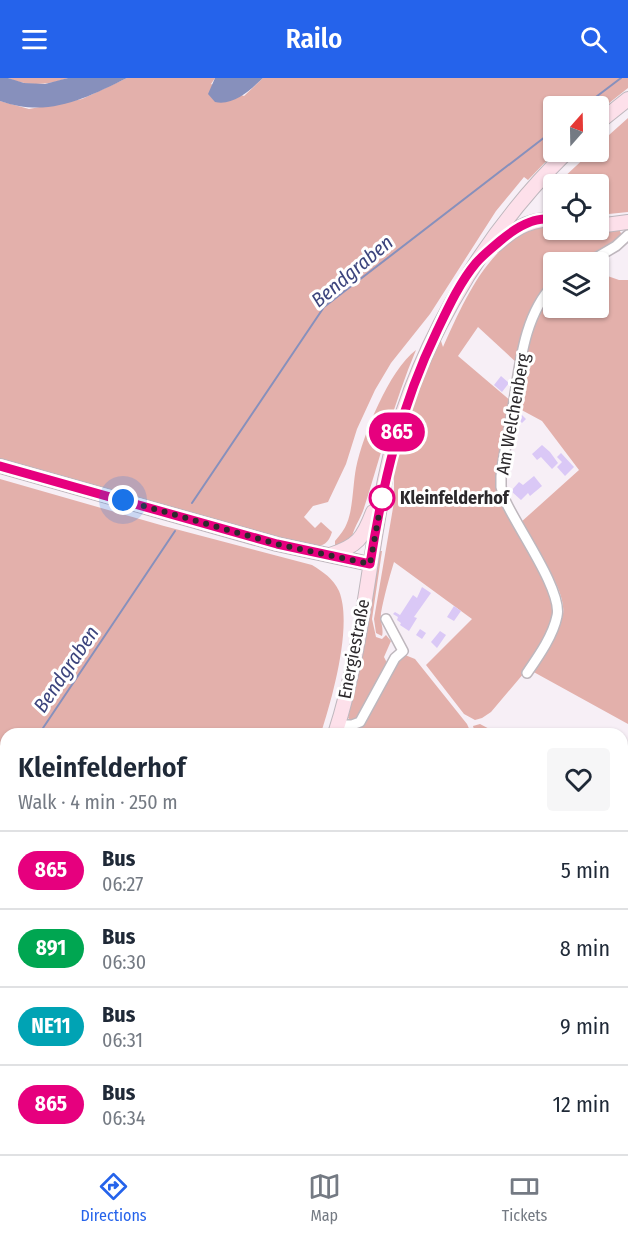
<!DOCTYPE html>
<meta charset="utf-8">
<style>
body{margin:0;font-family:"Fira Sans Condensed",sans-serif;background:#f6f6f7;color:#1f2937;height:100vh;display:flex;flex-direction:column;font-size:22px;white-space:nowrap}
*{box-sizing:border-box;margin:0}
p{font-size:20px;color:#747a83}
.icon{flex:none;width:33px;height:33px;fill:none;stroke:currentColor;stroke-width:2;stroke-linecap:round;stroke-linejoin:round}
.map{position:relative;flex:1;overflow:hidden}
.panel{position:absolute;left:0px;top:650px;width:628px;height:428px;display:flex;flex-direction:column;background:#fff;border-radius:18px 18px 0 0;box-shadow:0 2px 4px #0004}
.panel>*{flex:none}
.badge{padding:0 12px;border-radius:20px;font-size:21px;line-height:39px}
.needle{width:39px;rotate:20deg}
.controls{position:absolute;left:543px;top:18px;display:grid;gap:12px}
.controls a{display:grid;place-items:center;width:66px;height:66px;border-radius:6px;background:#fff;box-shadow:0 2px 4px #0004;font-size:30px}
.you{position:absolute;width:30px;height:30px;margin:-15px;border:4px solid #fff;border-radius:50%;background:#1a73e8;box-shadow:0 0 0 9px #1a73e833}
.map>.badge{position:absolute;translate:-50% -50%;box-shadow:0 0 0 3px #fff}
.round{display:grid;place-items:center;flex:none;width:63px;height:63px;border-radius:6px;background:#f6f6f7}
.head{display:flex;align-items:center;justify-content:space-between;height:102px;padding:0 18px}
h1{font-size:28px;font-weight:600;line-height:45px}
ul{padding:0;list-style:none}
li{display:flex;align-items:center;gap:18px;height:78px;padding:0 18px;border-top:2px solid #e0e1e3}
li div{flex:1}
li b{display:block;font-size:22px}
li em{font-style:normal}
li .badge{min-width:66px;font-weight:700;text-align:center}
header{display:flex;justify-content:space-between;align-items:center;height:78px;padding:0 18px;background:#2563eb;color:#fff;font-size:27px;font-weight:600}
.tab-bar{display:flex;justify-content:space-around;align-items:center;height:84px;border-top:2px solid #e0e1e3;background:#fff;font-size:16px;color:#747a83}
.tab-bar a{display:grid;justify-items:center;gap:3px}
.tab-bar .current{color:#2563eb}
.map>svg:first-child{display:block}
</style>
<header><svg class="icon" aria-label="menu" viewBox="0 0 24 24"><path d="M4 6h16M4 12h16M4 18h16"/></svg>Railo<svg class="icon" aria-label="search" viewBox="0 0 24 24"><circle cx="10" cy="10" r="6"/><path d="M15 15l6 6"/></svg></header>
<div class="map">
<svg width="628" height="1076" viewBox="0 0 628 1076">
<rect width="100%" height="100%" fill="#f7eff6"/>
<path fill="#e3b0ab" d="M8 0H68C49 7 27 9 8 0Z
M127 0H215L211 6 244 18 263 0H628V10L599 33 598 28H554V74H555L528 102 524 99 496 133 430 236 391 285 375 312 357 351 346 386 328 424 313 428 304 439 315 450 321 444 332 454C326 475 309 468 292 464L0 384V23L29 31 82 21Z
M628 40V134L599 137 598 106H560L561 102 591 74H598L599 66Z
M549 146 553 147 554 152 582 153 619 151 623 160 584 184H554L553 204 547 210 518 286 478 249 458 278 511 323 499 397 555 525 553 544 546 560 524 595 491 634 482 640 475 642 464 636 426 587 472 541 394 484C389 500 384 519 381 535 380 544 384 551 382 558L376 555 374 541 394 424V391L401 364 421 302 440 260 443 269C465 221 491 157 549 146Z
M599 195 619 202H628V646L530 592C541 576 559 556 563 536 567 511 532 466 520 445L579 392 542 343 516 329 522 288 533 246 553 211 554 230H598Z
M416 272C394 324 381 377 364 430 361 441 350 454 352 465L335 470V463C340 457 345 451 347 445 353 431 353 405 356 390 363 357 389 292 416 272Z
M0 401 164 448 312 487C323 494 333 500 339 513 353 547 332 621 321 655L6 656V838L0 835Z
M380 473H382L372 541 376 559 382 561 386 557 391 563 384 579 388 587 358 640 353 644 348 640 365 563Z
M405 577 415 581 467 646 471 655 342 656 357 649 396 583Z
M480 646 497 655H475L473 648Z
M623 726 628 729V1076H223L226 1071H622Z
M131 1071H169L178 1076H137Z"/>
<path fill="#8790bc" d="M0 0H8L24 5 45 6 68 0H127C84 21 48 40 0 23Z
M215 0H263C250 12 234 28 215 24L208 16Z"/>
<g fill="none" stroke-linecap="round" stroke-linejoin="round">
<path stroke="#8790bc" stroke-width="2" d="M584 28 621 0
M192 425 324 229 554 52
M39 656 175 453
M0 714 6 705"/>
</g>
<path fill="#dac8f6" d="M501 298 509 305 502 314 494 307Z
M519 334 526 341 522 345 515 338Z
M542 367 550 374 558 385 552 391 541 379 537 382 532 376Z
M561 375 574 389 565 398 557 389 562 384 557 379Z
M534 398 542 408 530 418 528 415 521 422 511 413 519 404 523 407Z
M422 509 431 515 414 539 417 540 409 553 400 547 401 545 397 542 398 539 393 536 395 534 400 537 413 517 417 520Z
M454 528 461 533 454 543 447 539Z
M420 551 426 555 422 561 416 557Z
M440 553 446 557 437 570 431 564Z
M0 1055 6 1059V1068L2 1073 0 1071Z"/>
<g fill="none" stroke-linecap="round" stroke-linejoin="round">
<g stroke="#beb7bd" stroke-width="12">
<path id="street" d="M589 184 616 168 628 157
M527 595C538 579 553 558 557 538 563 513 516 448 505 422L501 409V398C504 375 509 352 513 329 520 288 523 238 554 206
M338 647H352L360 644 395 580 403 573 386 541"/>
</g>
<g stroke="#beb7bd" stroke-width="16">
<path id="secondary" d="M598 45 628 21
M598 148 628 144
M496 167C512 152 527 143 549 141
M0 388 277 466 370 486
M330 477C358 468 363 460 373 434
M335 656C362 573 368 486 385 402 410 279 478 161 567 74
M100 1076 103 1071"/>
</g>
<use href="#street" stroke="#fff" stroke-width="9"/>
<use href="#secondary" stroke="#fde0ea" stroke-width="14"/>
</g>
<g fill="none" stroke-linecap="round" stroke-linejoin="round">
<g stroke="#fff" stroke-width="14">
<path id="line" d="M0 388 277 466 370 486C383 404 401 327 437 253 448 230 460 204 476 185 483 177 492 170 500 163 514 151 534 137 554 142"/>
</g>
<use href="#line" stroke="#e6007e" stroke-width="9"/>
<path stroke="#2c292c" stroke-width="6" stroke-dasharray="0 10.8" d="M123 422 277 466 370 486 382 420"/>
</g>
<circle fill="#fff" stroke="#e6007e" stroke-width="3" cx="382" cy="420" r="12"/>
<g text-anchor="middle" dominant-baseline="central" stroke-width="6" stroke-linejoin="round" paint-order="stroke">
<g font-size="18" fill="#2c292c" stroke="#fff">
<text transform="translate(513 336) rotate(-80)">Am Welchenberg</text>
<text transform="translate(354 571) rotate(-79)">Energiestraße</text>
</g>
<g font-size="18" font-weight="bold" fill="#2c292c" stroke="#fff" text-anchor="start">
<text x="400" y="420">Kleinfelderhof</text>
</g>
<g font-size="20" font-style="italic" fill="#3c447d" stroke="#fff">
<text transform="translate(352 193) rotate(-40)">Bendgraben</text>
<text transform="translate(66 591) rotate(-56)">Bendgraben</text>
</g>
</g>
</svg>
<div class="controls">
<a><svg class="needle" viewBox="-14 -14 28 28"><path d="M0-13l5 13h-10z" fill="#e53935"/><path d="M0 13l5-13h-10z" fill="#747a83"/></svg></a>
<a><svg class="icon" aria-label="locate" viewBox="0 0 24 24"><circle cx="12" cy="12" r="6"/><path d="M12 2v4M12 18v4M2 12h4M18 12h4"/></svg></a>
<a><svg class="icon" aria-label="layers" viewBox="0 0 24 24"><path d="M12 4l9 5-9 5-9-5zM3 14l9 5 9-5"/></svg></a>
</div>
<div class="you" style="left:123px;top:422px"></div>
<b class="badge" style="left:397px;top:354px;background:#e6007e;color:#fff">865</b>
<section class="panel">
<div class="head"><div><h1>Kleinfelderhof</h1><p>Walk · 4 min · 250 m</p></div><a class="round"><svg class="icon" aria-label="heart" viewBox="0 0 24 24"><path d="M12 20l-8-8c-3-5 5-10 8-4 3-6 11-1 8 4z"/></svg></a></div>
<ul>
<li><span class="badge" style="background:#e6007e;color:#fff">865</span><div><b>Bus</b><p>06:27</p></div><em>5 min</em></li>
<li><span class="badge" style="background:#00a651;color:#fff">891</span><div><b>Bus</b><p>06:30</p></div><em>8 min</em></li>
<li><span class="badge" style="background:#00a3b4;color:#fff">NE11</span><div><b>Bus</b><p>06:31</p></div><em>9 min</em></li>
<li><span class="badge" style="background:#e6007e;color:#fff">865</span><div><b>Bus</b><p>06:34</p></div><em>12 min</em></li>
</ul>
</section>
</div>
<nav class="tab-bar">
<a class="current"><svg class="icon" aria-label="directions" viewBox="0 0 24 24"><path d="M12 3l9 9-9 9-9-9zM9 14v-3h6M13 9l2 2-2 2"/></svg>Directions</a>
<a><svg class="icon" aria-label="map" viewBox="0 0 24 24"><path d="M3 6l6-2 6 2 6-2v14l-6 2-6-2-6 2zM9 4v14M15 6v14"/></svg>Map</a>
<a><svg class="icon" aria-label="tickets" viewBox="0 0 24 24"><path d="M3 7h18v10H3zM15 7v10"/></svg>Tickets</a>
</nav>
